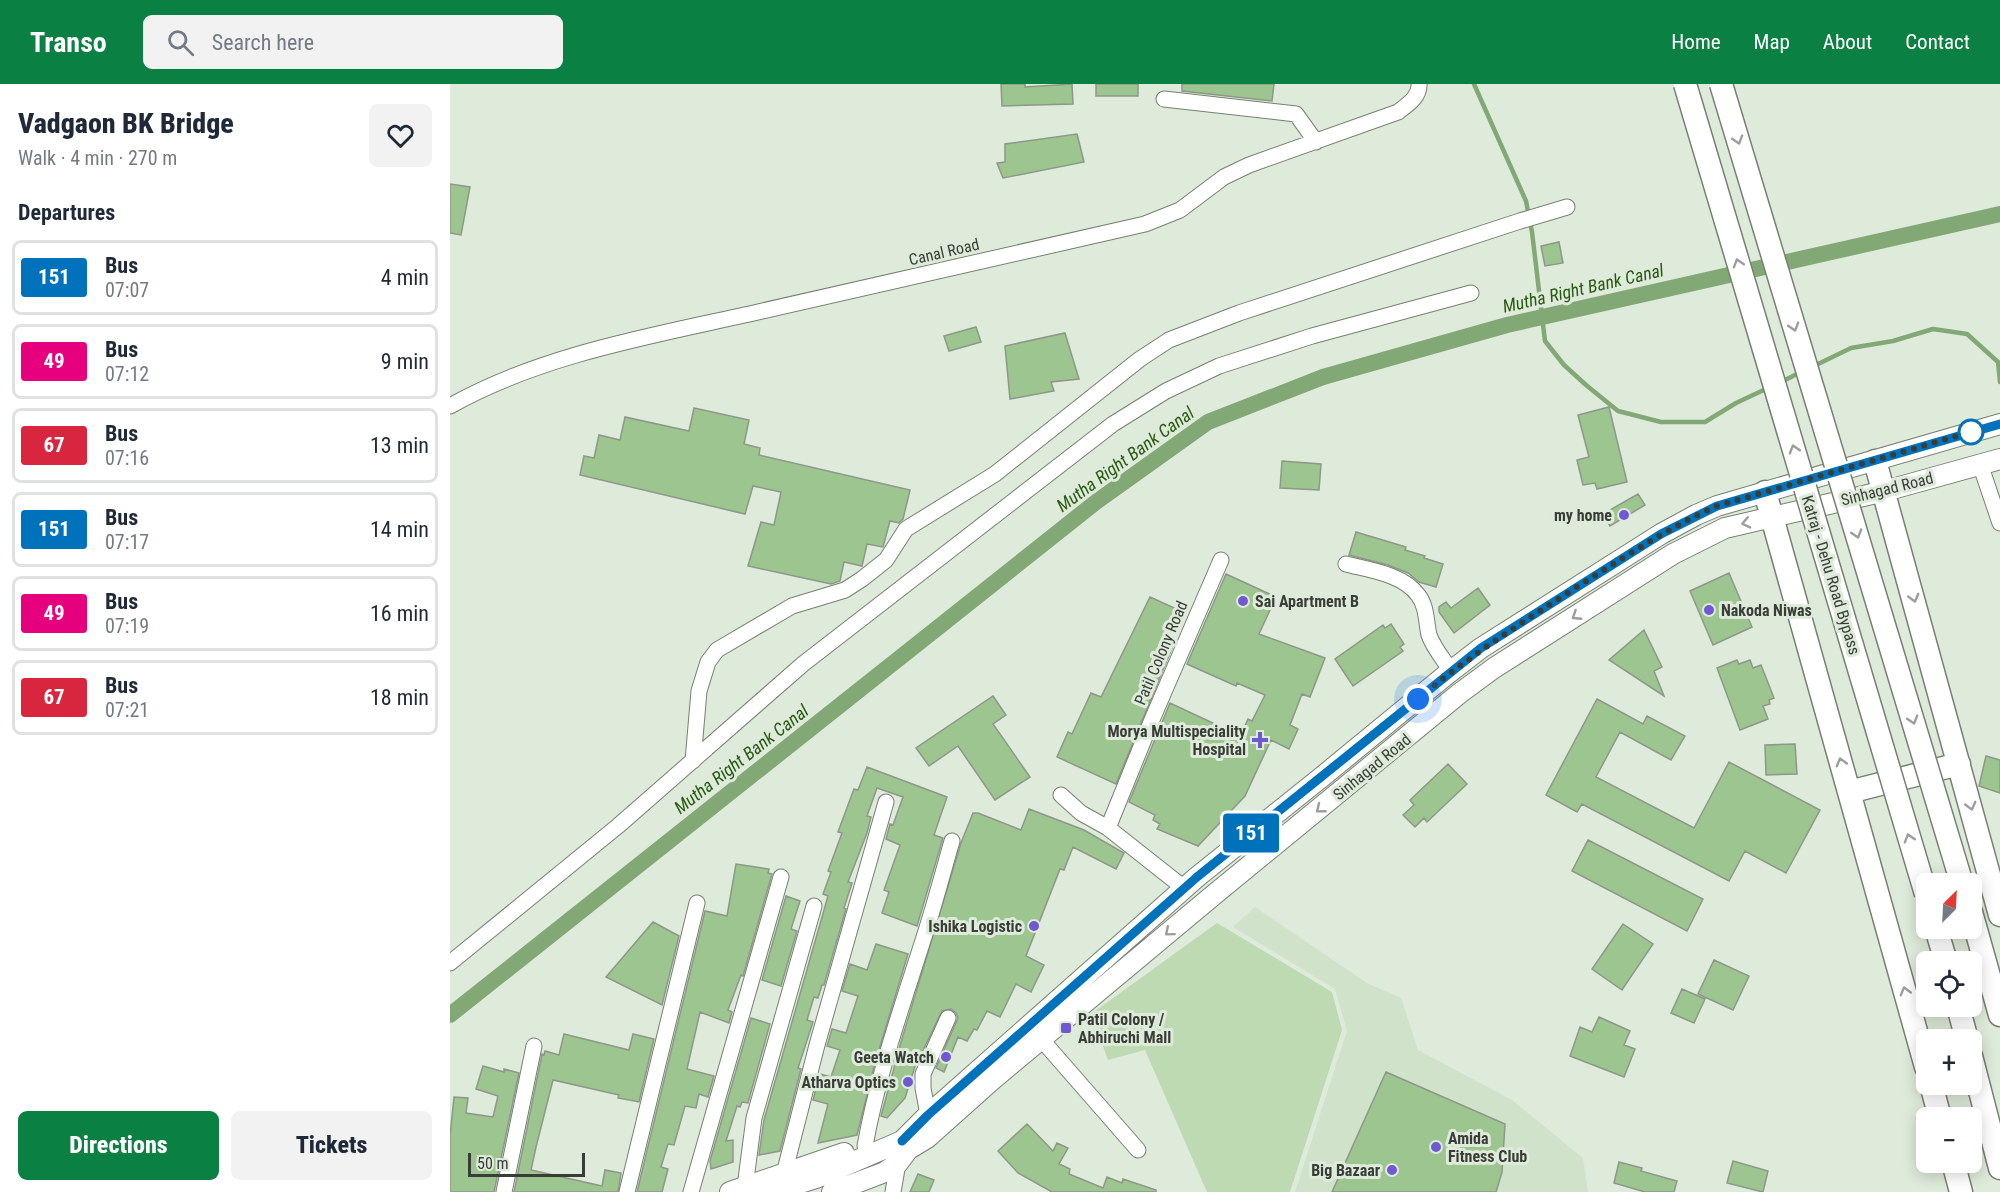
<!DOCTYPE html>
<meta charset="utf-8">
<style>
body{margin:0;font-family:"Roboto Condensed",sans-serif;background:#f2f2f3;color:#1f2937;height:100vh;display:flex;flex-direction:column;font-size:22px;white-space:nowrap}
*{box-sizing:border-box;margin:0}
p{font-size:20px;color:#747a83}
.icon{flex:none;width:33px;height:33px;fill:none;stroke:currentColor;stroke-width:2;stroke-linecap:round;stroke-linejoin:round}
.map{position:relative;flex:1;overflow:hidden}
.side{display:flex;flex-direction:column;background:#fff;width:450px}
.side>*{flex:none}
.badge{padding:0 12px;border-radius:4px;font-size:21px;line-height:39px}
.needle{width:39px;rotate:24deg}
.tools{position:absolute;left:1466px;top:789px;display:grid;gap:12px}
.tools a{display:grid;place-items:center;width:66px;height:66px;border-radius:9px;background:#fff;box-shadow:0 3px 15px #0003;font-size:30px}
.scale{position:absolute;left:18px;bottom:15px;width:117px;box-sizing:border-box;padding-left:6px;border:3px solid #393d37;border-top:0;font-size:16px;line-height:21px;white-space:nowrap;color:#393d37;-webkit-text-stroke:4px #deeada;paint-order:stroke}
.you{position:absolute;width:30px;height:30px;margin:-15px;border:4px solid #fff;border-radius:50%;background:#1a73e8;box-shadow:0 0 0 9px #1a73e833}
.map>.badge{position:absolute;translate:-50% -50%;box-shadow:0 0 0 3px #fff}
h2{padding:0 18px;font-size:22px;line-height:54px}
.round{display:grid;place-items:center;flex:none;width:63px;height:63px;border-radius:9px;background:#f2f2f3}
.summary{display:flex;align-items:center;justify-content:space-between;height:102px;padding:0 18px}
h1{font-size:28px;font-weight:800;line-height:45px}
.action{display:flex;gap:12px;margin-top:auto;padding:12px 18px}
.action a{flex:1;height:69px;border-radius:9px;background:#0b8043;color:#fff;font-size:24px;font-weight:800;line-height:69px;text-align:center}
.action a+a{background:#f2f2f3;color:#1f2937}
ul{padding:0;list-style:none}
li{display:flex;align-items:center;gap:18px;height:75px;margin:0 12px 9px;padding:0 6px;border:3px solid #e0e1e3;border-radius:9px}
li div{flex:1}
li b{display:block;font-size:22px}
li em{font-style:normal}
li .badge{min-width:66px;font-weight:700;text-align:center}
header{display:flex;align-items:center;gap:36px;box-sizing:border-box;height:84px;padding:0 30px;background:#0b8043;color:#fff}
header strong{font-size:28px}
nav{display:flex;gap:33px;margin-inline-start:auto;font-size:21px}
.search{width:420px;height:54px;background:#f2f2f3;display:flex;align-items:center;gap:15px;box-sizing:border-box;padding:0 21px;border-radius:9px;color:#747a83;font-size:22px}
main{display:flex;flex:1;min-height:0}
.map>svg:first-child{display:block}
</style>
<header>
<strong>Transo</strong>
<div class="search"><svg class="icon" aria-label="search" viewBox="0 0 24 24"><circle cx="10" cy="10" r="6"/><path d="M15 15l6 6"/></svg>Search here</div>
<nav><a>Home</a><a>Map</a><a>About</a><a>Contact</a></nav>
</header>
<main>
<section class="side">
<div class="summary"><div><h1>Vadgaon BK Bridge</h1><p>Walk · 4 min · 270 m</p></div><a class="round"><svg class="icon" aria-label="heart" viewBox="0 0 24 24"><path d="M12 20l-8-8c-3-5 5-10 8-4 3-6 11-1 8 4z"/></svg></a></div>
<h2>Departures</h2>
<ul>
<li><span class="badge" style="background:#0072bc;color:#fff">151</span><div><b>Bus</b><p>07:07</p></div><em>4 min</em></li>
<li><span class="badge" style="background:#e6007e;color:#fff">49</span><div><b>Bus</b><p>07:12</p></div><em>9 min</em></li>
<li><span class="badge" style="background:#d7263d;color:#fff">67</span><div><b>Bus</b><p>07:16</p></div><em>13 min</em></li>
<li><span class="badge" style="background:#0072bc;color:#fff">151</span><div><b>Bus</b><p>07:17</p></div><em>14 min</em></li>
<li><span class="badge" style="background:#e6007e;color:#fff">49</span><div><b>Bus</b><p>07:19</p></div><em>16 min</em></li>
<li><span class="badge" style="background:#d7263d;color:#fff">67</span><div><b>Bus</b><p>07:21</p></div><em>18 min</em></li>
</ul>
<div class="action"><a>Directions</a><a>Tickets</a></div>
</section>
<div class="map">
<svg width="1550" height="1108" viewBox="0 0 1550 1108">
<rect width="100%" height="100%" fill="#deeada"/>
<path fill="#d1e2cb" d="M805 823 917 899 951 914 968 966 1062 1016 1133 1074 1138 1108H845L897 947 885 905 783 843Z"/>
<path fill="#bddab3" d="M767 839 882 908 892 946 840 1108H757L695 966 658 976 641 930Z"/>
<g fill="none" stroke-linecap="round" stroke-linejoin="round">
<path stroke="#82a875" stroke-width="4.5" d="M1024 0 1076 117 1082 148 1095 257 1114 281 1136 301 1168 327 1211 338H1255L1286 319 1318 304
M1364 282 1401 264 1443 257 1483 245 1517 250 1548 278 1550 298
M1331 298 1351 288"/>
<path stroke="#82a875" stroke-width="16" d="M0 931 646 418 758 338 873 293 1057 241 1550 130"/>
</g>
<path fill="#9dc58f" stroke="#8d9889" stroke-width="1.5" d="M551 0H575V3L622 0 623 20 552 22Z
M646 0H688V12H646Z
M732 0H824L822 17 732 7Z
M627 50 634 78 553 94 547 79 555 78V60Z
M0 100 20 103 11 151 0 149Z
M1109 158 1113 179 1095 182 1091 162Z
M526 243 531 258 499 267 494 252Z
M615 249 629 295 601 298 604 307 560 315 555 262Z
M1159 323 1177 398 1147 405 1145 399 1133 401 1127 376 1139 373 1128 331Z
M244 324 299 336 294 360 310 364 309 371 460 406 453 435 449 439 440 437 433 463 417 460 412 482 394 478 390 497 381 500 298 482 311 438 324 441 331 408 303 402 295 430 130 391 134 372 144 374 149 351 170 356 175 333 239 347Z
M832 377 871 380 869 406 830 404Z
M1188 410 1195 421 1160 442 1153 430Z
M906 448 956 463 955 466 975 472 974 474 993 480 986 503 969 498 958 489 938 481 899 471Z
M1279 489 1302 543 1263 561 1240 507Z
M776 490 826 513 809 550 875 574 860 613 852 610 840 641 848 645 839 665 821 656 795 712 748 762 707 745 710 740 703 736 705 731 679 718 720 619 782 648 786 640 794 644 798 635 802 637 815 611 787 599 786 602 737 580Z
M1028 504 1040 521 1004 549 989 528V523L996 518 1001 524Z
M700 513 731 527 715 560 722 564 666 700 607 673 618 648 622 650 641 609 651 613Z
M941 540 954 560 950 563 953 567 903 602 885 575 933 541 935 544Z
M1194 546 1212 583 1204 587 1214 612 1159 576Z
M1287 576 1289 580 1300 576 1303 584 1311 581 1324 614 1319 616 1320 620 1313 622 1318 635 1290 646 1267 584Z
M543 612 556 631 543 640 580 693 545 716 508 662 479 682 466 664Z
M1147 615 1193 640 1197 632 1235 652 1221 676 1170 648 1146 693 1244 744 1279 678 1370 726 1336 789 1295 767 1279 797 1132 720 1127 728 1096 711Z
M1345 660 1347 690 1316 691 1315 661Z
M1536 672 1550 676V709L1529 702Z
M998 680 1017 700 977 738 974 734 965 743 953 731 964 721 960 716Z
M417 683 497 713 484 751 493 754 467 842 432 829 439 808 434 806 450 761 436 755 440 740 443 741 453 713 427 704 417 732 421 733 417 749 398 798 402 799 394 824 396 825 374 901H372L368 914 364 913 357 936 363 938 348 984 351 985 330 1067 309 1071 314 1036 378 812 373 810 381 788 378 787 392 749 388 748 404 705 408 706Z
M579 725 634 746 674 769 666 785 623 763 614 786 610 785 576 872 594 881 581 908 566 900 550 933 537 927 527 946 524 945 517 957 508 953 494 988 486 984 508 934 506 929 501 925 492 927 468 977 467 976 455 1014 437 1034 431 1032 451 958 511 759 523 729H528L571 746Z
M1138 756 1253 815 1237 847 1122 787Z
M286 780 319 785 318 789 322 790 293 892 291 891 278 926 282 928 279 939 250 928 237 985 264 992 258 1013 249 1010 246 1024 235 1022 224 1061 218 1060 211 1083 218 1085 212 1108H187L255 827 277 832Z
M336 812 350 817 341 845 347 847 331 902 312 896Z
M203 838 229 852 212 921 156 893Z
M1173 840 1203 860 1172 906 1142 885Z
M426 860 458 870 425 979 407 1051 368 1059 378 1020 363 1016 370 990 381 993 390 966 377 962 382 945 396 949 408 912 392 907 400 880 417 886Z
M1264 876 1299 892 1283 926 1248 910Z
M1232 905 1255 915 1244 939 1221 929Z
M1149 933 1180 947 1174 961 1185 965 1174 993 1120 972 1130 943 1142 948Z
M301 934 320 940 298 1019 292 1018 290 1023 287 1022 276 1057 283 1056V1078L261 1085 260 1077Z
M114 950 179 966 183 950 204 955 189 1018 168 1014 169 1011 103 996 86 1063 81 1086 152 1102 155 1086 171 1089 168 1108H64L92 970 94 971 95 967 109 971Z
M33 982 54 988V985L69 989 44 1108H0V1052L4 1013 18 1014 16 1029 43 1033 48 1012 26 1005Z
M936 988 1055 1040 1052 1088 1046 1108H882Z
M577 1040 603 1067 607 1059 618 1064 609 1080 620 1085 619 1090 653 1104 657 1093 672 1099 673 1095 706 1106V1108H602L568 1089 548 1067Z
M1283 1077 1318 1087 1313 1108 1277 1099Z
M1169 1078 1192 1084 1191 1087 1227 1097 1224 1108H1195L1164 1099Z
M468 1090 484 1096 479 1108H460Z"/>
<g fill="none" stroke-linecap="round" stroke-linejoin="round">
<g stroke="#768072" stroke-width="17">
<path id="minor" d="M714 15 846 30 866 58
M0 322C92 270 206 251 308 228 437 199 566 170 695 140L730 126 774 93 799 81 948 28C957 21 970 13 969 0
M1530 380 1550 439
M896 480C919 486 953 490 968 511 977 522 976 538 979 551 983 563 994 576 1001 587
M243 677 249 607 258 578 267 566 342 522 395 506 412 495 436 476 456 445 545 390 690 275 719 256 789 229 1070 137 1117 123
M611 711 631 729 658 744 734 804
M658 744 701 638 771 476
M0 879 168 742 353 580 663 340 716 307 769 282 862 252 1021 209
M591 955 688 1066
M478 1031 473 1004V990L498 934
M415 1062C428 989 453 920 475 850 485 819 493 788 502 757
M334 1090 367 961 436 718
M295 1103 304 1034 364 822
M54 1108 84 962
M177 1108 247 819
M241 1108 331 793
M443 1108 448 1079"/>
</g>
<g stroke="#768072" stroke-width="22">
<path id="major" d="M449 1071 477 1054 542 996 766 809 1010 609 1044 584 1223 470 1275 444 1435 407 1550 375
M280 1108 394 1069
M321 1108 366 1094 452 1057 478 1031 747 793 873 692 996 591 1031 564 1211 450 1246 431 1267 422 1550 340
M382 1108 435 1088 448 1079 457 1067"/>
</g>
<g stroke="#768072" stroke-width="25">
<path id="highway" d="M1425 377 1550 831
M1315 408 1476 983
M1399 708 1509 680
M1521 828 1550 931
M1486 844 1496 878
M1508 922 1517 956
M1521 972 1550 1084
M1481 1000 1490 1034
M1503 1078 1511 1108"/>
</g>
<use href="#minor" stroke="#fff" stroke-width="15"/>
<use href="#major" stroke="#fff" stroke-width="20"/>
<use href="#highway" stroke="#fff" stroke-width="22"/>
<g stroke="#768072" stroke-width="25" stroke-linecap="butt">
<path id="highway-bridge" d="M1235 0 1476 810
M1271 0 1512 800"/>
</g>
<use href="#highway-bridge" stroke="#fff" stroke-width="22"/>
</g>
<defs><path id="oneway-chevron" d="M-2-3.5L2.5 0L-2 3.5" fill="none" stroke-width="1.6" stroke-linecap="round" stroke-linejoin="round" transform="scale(1.5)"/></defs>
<g stroke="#9c9e9b">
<use href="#oneway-chevron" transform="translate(1288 56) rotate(73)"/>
<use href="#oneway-chevron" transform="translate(1288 179) rotate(-107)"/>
<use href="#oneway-chevron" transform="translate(1344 243) rotate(73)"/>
<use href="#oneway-chevron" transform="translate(1344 365) rotate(-107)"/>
<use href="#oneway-chevron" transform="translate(1296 439) rotate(167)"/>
<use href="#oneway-chevron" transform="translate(1407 450) rotate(73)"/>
<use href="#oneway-chevron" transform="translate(1464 514) rotate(75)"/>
<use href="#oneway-chevron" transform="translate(1126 532) rotate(147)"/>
<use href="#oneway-chevron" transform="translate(1463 636) rotate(73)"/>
<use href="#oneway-chevron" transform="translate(1391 678) rotate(-106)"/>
<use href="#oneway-chevron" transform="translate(1521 722) rotate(75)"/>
<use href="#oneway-chevron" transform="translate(870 725) rotate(141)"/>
<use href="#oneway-chevron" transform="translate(1459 754) rotate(-107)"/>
<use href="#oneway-chevron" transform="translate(719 848) rotate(140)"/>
<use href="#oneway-chevron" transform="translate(1455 907) rotate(-106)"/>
</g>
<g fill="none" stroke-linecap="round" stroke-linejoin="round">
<g stroke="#fff" stroke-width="14">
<path id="line" d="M452 1057 478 1031 747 793 1031 564 1211 450 1267 422 1550 340"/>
</g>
<use href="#line" stroke="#0072bc" stroke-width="9"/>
<path stroke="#393d37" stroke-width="6" stroke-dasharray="0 10.8" d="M968 615C1020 571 1076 536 1133 499 1177 472 1219 443 1267 422L1521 348"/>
</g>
<circle fill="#fff" stroke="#0072bc" stroke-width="3" cx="1521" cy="348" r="12"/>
<g fill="#6f58d2" stroke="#deeada" stroke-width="2">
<circle cx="1174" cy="431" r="6"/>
<circle cx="793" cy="517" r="6"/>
<circle cx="1259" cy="526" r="6"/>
<path d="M807 647h6v6h6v6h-6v6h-6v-6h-6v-6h6z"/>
<circle cx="584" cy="842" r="6"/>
<rect x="610" y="938" width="12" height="12" rx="3"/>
<circle cx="496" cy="973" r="6"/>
<circle cx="458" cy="998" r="6"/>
<circle cx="986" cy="1063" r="6"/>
<circle cx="942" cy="1086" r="6"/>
</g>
<g text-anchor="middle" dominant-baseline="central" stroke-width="6" stroke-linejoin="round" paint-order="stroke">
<g font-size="16" fill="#393d37" stroke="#deeada">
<text transform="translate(494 168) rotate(-13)">Canal Road</text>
<text transform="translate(1437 405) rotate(-14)">Sinhagad Road</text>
<text transform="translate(1381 491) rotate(73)">Katraj - Dehu Road Bypass</text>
<text transform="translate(711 569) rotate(-67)">Patil Colony Road</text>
<text transform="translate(922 683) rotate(-39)">Sinhagad Road</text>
</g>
<g font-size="16" font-weight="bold" fill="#393d37" stroke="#deeada" text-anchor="end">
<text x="1162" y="431">my home</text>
<text x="805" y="517" text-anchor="start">Sai Apartment B</text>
<text x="1271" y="526" text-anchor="start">Nakoda Niwas</text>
<text x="796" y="647">Morya Multispeciality<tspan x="796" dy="18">Hospital</tspan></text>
<text x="572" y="842">Ishika Logistic</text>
<text x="628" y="935" text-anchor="start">Patil Colony /<tspan x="628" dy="18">Abhiruchi Mall</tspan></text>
<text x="484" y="973">Geeta Watch</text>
<text x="446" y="998">Atharva Optics</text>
<text x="998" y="1054" text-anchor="start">Amida<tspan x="998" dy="18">Fitness Club</tspan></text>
<text x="930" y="1086">Big Bazaar</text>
</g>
<g font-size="18" font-style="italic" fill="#295a12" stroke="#deeada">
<text transform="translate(1133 204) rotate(-13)">Mutha Right Bank Canal</text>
<text transform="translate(675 375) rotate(-36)">Mutha Right Bank Canal</text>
<text transform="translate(291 675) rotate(-38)">Mutha Right Bank Canal</text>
</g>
</g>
</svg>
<div class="tools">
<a><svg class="needle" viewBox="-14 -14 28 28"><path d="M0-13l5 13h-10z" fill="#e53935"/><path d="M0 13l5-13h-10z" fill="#747a83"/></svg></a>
<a><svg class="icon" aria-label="locate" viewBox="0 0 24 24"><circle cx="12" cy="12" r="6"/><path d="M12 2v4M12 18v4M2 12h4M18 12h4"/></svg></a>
<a>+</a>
<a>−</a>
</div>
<div class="scale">50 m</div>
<div class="you" style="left:968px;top:615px"></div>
<b class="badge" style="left:801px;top:749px;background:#0072bc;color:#fff">151</b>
</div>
</main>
